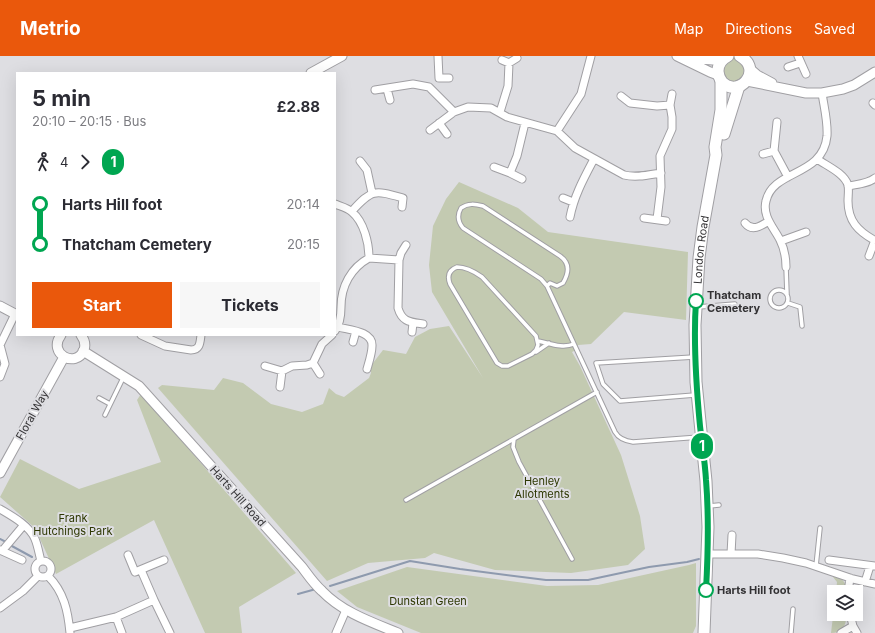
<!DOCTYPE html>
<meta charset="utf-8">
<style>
body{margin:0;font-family:Inter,sans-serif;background:#f7f7f7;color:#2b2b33;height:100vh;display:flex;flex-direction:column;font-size:15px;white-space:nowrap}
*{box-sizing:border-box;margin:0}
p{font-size:13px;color:#7c7c81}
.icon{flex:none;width:22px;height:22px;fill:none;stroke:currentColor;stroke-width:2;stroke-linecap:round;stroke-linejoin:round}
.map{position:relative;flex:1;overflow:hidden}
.side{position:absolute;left:16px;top:16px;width:320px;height:264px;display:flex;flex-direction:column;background:#fff;border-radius:0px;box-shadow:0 4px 16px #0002}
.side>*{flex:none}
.badge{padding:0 8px;border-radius:13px;font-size:14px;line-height:26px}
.controls{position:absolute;left:827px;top:529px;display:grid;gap:8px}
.controls a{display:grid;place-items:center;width:36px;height:36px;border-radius:0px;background:#fff;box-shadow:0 4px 16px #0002;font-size:20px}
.map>.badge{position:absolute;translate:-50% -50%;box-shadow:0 0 0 2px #fff}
.legs{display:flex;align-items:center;gap:6px;height:44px;padding:0 16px;font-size:13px}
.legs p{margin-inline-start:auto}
.headline{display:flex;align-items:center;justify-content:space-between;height:68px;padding:0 16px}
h1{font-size:22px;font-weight:700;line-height:30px}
.action{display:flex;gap:8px;margin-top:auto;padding:8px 16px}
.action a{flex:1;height:46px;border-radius:0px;background:#ea580c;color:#fff;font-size:16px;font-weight:700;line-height:46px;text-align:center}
.action a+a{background:#f7f7f7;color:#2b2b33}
ul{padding:0 16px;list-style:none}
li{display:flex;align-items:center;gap:14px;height:40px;font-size:15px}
li i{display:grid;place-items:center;width:6px;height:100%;margin:0 5px;background:currentColor}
li i::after{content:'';width:10px;height:10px;margin:-5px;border:3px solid;border-radius:50%;background:#fff}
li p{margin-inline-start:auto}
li:first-child i{background:linear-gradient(#0000 50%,currentColor 0)}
li:last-child i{background:linear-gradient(currentColor 50%,#0000 0)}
header{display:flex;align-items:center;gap:24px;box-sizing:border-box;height:56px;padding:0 20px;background:#ea580c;color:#fff}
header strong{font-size:19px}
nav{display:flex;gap:22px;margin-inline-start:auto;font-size:14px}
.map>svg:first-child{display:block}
</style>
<header>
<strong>Metrio</strong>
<nav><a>Map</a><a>Directions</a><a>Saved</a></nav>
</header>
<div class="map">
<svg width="875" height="577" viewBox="0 0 875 577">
<rect width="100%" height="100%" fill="#dedee2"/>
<path fill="#c3cab1" d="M732 2H737L747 13 741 26 727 25 721 12Z
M459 126 518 152 548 176 688 196 686 264 624 256 591 288 578 289V293L572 296 580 310 621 399 640 460 645 493 628 509 571 517 495 514 434 497 425 502 368 507 327 525 158 332 162 329 214 334 223 322 243 327 271 348 302 356 323 348 329 332 336 338 344 341 369 322 371 317 370 311 383 294 406 298 415 281 430 273 449 270 483 322 432 236 429 209 433 170 446 143Z
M141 338 296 517 239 551 242 577H205L154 464 56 518 35 472 0 441 20 403 79 433 161 406 137 344Z
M696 507V570L693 577H421L357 551 337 535 407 511 547 530 598 529 689 509Z
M835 520C844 523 846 527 846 536H836L837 526 833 521Z
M834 552V558H846C847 568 843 577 831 577Z"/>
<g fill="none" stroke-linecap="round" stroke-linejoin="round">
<path stroke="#8e9aae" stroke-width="2" d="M0 483 6 486
M10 489 32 501
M330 530 410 505 460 513 546 524H588L649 511 687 506 699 503
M298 538 316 533"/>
<g stroke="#a09fa3" stroke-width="5.5">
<path id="service" d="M457 211C466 211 475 216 482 221L536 280 538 289 536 294 532 298 508 310H502L497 307 450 228C447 220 449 214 457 211Z
M786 211 787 238
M547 230 541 223 463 172C458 166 457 159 461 152 468 147 475 148 483 150L560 200C570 207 569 217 563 227L557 230 550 227 547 230 615 376C619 383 625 385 633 386L700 381
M770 243a9 9 0 1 1 18 0a9 9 0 1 1-18 0Z
M788 247 800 251 802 270
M698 251 735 248
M538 285C549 287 562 293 574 288
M536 296 549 287
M694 301 596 307 603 328 620 345 695 339
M99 342 110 348
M105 359 123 322
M514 383 513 391 519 406 572 503
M406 444 597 336
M709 450 719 449
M816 510 820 472
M791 577 793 553"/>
</g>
<g stroke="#a09fa3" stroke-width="9">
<path id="minor" d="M438 0 439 22H449
M798 0 806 18
M502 4 509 7 517 2
M788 11 800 7
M387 33 390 44
M375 34 413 28 429 31 454 56
M621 40 630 47 657 50 670 49
M873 47 875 49
M500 56 508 30 509 7
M777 66 774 95 788 121
M439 67 447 78
M430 74 454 56 468 51 491 52 507 61 557 75 575 92 624 119C636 122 648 119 661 117
M557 75 581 38 591 0
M763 98 774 95
M817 103C827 110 844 117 848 129 849 134 848 140 848 145 848 165 858 175 874 184
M360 105 367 114 372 137
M494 111 510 117 522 123
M510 117 517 100 525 67
M848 130C858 128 867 128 875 122
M563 142 573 146
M335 148C340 150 348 152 352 156 364 166 369 187 369 202 351 212 341 230 341 251 341 260 340 268 335 275
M352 155C372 133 374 134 403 142L402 151
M570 161C574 140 584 122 594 103
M644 162 666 165
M657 163 661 131 660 100 672 73V61L670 49 672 38
M745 167C752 176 761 170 769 165
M781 185 806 176
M406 189 401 197 399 204 398 252C402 266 410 266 423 268
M869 200 875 184
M369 202 399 204
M786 211C786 202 784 192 780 184 774 172 762 160 766 145 773 113 823 121 827 80 828 66 824 51 822 37
M338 271C349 274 373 275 372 290 372 297 369 306 367 313
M412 276 413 267
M141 279 165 290 191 294C200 294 200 287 201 279
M353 286 356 275
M313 307 320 318
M265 310 282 315 292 310 307 309 313 307 322 288 332 279
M0 321 5 308 0 289 15 258
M280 331 282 315
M0 453C12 460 30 470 35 483 38 490 39 498 41 505
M0 494 2 495 23 470
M2 495 22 504
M708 498H758L783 502 806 507 853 523 875 528
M731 498 732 479
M128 499 135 516 164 504
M829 504 875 510
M35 513a8 8 0 1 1 16 0a8 8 0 1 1-16 0Z
M48 520C64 536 68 555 70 577
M865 526 870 510
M848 536 850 522
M154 544 170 577
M0 552 23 535 38 520
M850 558 853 570 857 577
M116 561 122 577
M70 572 116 561 154 544 141 514
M336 577 346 554
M841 577 853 570"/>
</g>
<g stroke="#a09fa3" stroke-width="11">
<path id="tertiary" d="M677 0 710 16 718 19
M686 2 713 4 723 3
M750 13 757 19 772 27
M311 17 342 0
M747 25 806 37H822L843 33 854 29 875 16
M0 250 17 259
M61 279C47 298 76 313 84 294 86 288 84 283 81 279
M83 295 139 330 302 511C308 519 314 528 322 535 342 556 371 566 398 577
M0 417 64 301"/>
</g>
<g stroke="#a09fa3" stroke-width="13">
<g id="primary">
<path d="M728 0C722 3 718 8 718 15 718 19 720 23 722 26 739 43 764 14 740 0"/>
<path d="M724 78 739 30"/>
<path id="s1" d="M704 577 708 471 706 425 696 326 695 269 699 202 703 171 716 99 715 91 721 54V25"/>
</g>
</g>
<use href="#service" stroke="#fff" stroke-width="3.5"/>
<use href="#minor" stroke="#fff" stroke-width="7"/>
<use href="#tertiary" stroke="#fff" stroke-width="9"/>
<use href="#primary" stroke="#fff" stroke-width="11"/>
</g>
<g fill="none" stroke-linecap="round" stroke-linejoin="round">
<g stroke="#fff" stroke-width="9">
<path id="line-1" d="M696 245C693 287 696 328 700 370 702 388 705 406 706 424 709 461 708 498 706 534"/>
</g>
<use href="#line-1" stroke="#00a651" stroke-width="6"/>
</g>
<g fill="#fff" stroke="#00a651" stroke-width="2">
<circle cx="696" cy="245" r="7"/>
<circle cx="706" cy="534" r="7"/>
</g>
<g text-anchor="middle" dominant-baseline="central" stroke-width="4" stroke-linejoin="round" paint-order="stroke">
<g font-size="11" fill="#333234" stroke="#dedee2">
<text stroke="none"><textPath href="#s1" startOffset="384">London Road</textPath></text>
<text transform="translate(32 359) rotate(-61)">Floral Way</text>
<text transform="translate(238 440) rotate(48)">Harts Hill Road</text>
</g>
<g font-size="11" font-weight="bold" fill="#333234" stroke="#dedee2" text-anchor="start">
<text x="707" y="239">Thatcham<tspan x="707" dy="13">Cemetery</tspan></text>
<text x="717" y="534">Harts Hill foot</text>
</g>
<g font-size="11" fill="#2e3803" stroke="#dedee2">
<text x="542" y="425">Henley<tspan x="542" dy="13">Allotments</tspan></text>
<text x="73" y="462">Frank<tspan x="73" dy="13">Hutchings Park</tspan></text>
<text x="428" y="545">Dunstan Green</text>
</g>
</g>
</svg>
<div class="controls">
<a><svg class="icon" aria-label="layers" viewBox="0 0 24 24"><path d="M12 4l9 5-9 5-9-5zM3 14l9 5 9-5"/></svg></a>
</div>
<b class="badge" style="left:702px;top:390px;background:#00a651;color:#fff">1</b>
<section class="side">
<div class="headline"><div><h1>5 min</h1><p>20:10 – 20:15 · Bus</p></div><b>£2.88</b></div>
<div class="legs"><svg class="icon" aria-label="walk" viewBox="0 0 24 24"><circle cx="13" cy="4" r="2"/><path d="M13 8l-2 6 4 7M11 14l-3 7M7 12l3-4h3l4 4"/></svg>4<svg class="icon" aria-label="forward" viewBox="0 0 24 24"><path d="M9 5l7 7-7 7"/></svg><b class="badge" style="background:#00a651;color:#fff">1</b></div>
<ul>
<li><i style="color:#00a651"></i><b>Harts Hill foot</b><p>20:14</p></li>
<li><i style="color:#00a651"></i><b>Thatcham Cemetery</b><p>20:15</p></li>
</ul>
<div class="action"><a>Start</a><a>Tickets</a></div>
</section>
</div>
